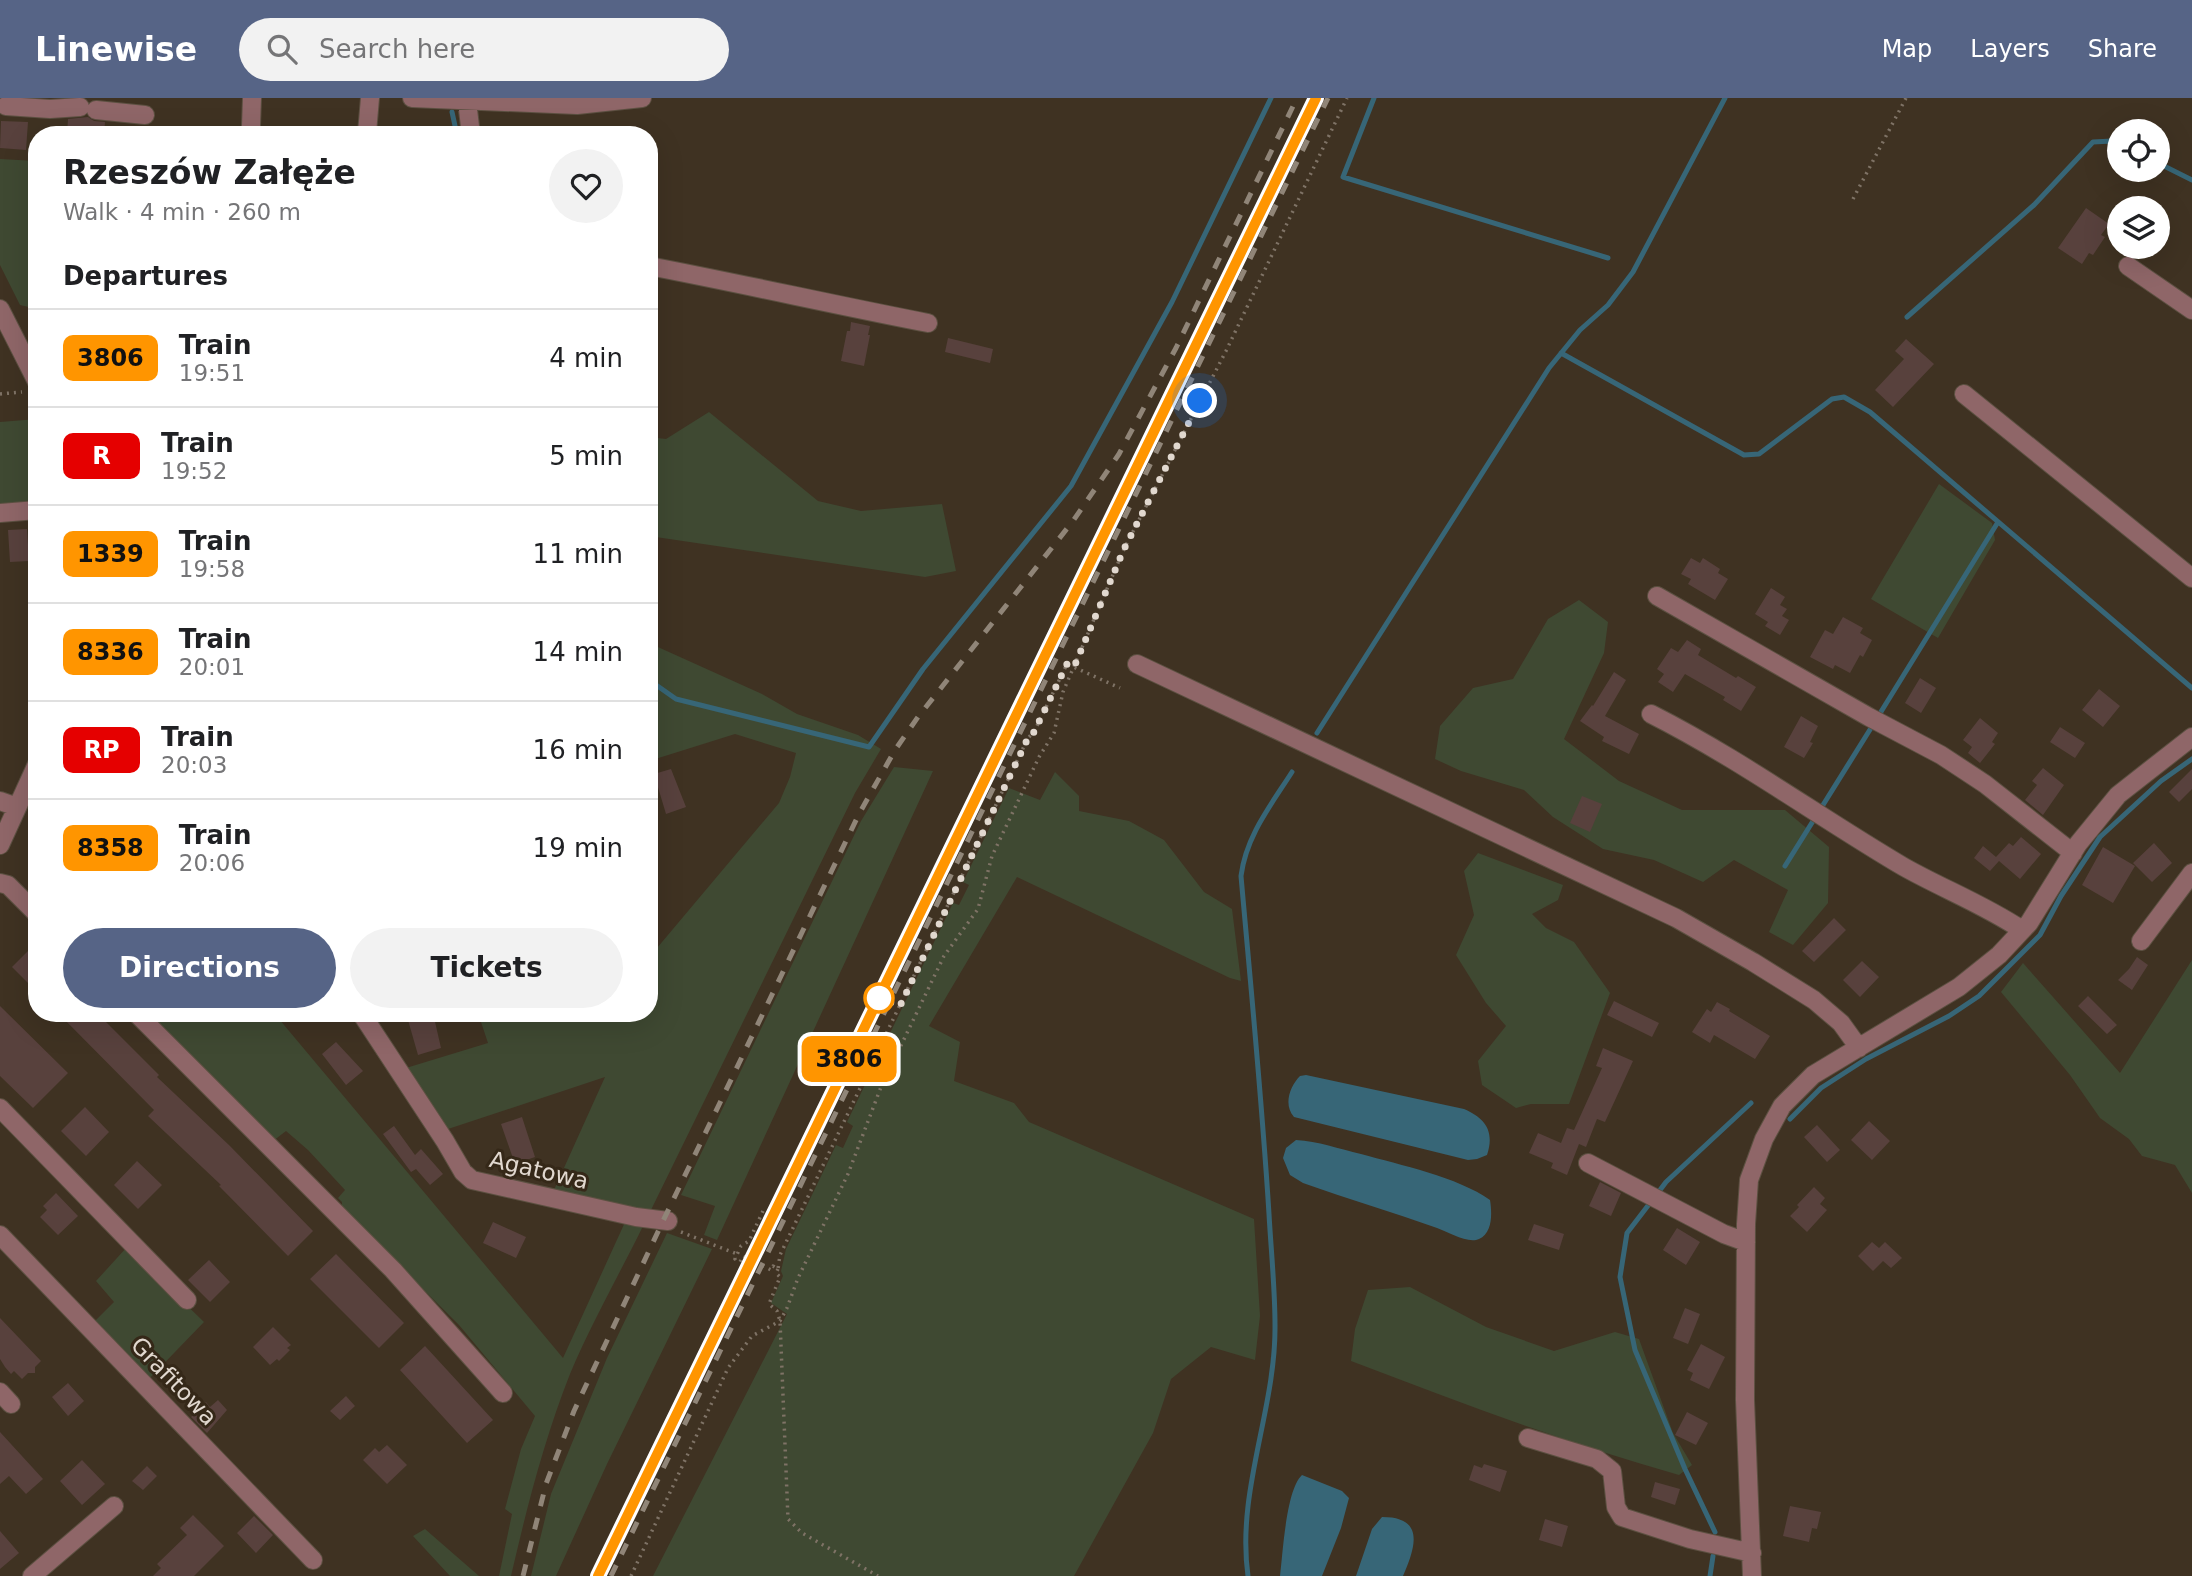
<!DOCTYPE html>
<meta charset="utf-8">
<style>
body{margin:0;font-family:"DejaVu Sans",sans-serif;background:#f2f2f2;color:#202124;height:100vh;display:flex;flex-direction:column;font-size:26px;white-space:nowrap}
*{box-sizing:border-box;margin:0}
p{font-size:23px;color:#757577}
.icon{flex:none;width:38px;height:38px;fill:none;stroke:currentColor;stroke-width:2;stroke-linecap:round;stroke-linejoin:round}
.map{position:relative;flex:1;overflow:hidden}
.sheet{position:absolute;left:28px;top:28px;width:630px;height:896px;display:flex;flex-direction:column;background:#fff;border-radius:28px;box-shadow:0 7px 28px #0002}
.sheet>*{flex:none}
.badge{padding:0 14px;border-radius:10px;font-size:24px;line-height:46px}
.tools{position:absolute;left:2107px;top:21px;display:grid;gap:14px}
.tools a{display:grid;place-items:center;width:63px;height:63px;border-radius:50%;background:#fff;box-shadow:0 7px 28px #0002;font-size:35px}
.you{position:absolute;width:35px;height:35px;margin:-18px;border:5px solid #fff;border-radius:50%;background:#1a73e8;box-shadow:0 0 0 10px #1a73e833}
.map>.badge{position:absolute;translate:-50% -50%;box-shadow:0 0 0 4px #fff}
h2{padding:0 35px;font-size:26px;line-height:63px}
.round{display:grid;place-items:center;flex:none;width:74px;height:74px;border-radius:37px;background:#f2f2f2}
.summary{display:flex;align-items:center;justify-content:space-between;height:119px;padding:0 35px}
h1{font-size:33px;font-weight:700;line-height:52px}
.action{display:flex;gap:14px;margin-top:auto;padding:14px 35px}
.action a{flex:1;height:80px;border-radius:42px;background:#566486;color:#fff;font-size:28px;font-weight:700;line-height:80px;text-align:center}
.action a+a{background:#f2f2f2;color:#202124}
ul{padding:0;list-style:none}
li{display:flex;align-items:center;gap:21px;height:98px;padding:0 35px;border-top:2px solid #e0e0e0}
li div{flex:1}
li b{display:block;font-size:26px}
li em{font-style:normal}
li .badge{min-width:77px;font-weight:700;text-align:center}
header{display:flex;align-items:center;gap:42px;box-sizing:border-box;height:98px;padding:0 35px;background:#566486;color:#fff}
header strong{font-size:33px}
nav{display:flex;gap:38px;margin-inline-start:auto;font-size:24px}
.search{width:490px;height:63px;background:#f2f2f2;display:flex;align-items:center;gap:18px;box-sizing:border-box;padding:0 24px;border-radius:38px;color:#757577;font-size:26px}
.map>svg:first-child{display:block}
</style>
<header>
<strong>Linewise</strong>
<div class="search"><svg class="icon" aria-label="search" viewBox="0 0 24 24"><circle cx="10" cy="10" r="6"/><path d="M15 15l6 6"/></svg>Search here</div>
<nav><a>Map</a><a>Layers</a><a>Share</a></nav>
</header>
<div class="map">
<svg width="2192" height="1478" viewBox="0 0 2192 1478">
<rect width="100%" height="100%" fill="#3f3222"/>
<path fill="#3f4932" d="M0 61 37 63V211L20 207 0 167Z
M709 314 818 403 861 413 942 406 956 473 925 479 649 438V339L666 341Z
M37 321V405L0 407V324Z
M1939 386 1992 425 1995 442 1938 540 1871 501Z
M1579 502 1608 524 1604 555 1564 641 1619 683 1682 712H1785L1829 749 1828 805 1793 847 1769 834 1788 792 1734 762 1703 784 1654 762 1603 751 1553 719 1524 692 1461 673 1435 661 1440 628 1473 590 1513 581 1548 521Z
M649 545 762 596 797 616 858 637 881 651 855 695 650 1114 569 1094 554 1092 605 979 445 1032 406 970 488 945 478 915H649V805L657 850 779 705 790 679 796 655 735 636 649 663Z
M894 669 933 673 717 1142 704 1137 715 1108 681 1097 861 723Z
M1055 674 1079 698V713L1129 723 1164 742 1204 794 1232 811 1241 883 1230 880 1017 779 929 928 960 944 954 983 1014 1005 1029 1024 1254 1121 1260 1218 1255 1262 1211 1249 1171 1281 1153 1335 1074 1478H653L787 1216 771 1205 783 1178 781 1173 786 1151 836 1047 843 1050 853 1028 847 1024 953 805 959 807 969 787 963 784 1009 690 1040 702Z
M1478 755 1563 787 1558 802 1532 816 1546 830 1574 844 1610 895 1569 1006H1531L1516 1010 1482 987 1478 963 1506 928 1486 905 1456 857 1474 817 1464 773Z
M2192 862V1095L2175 1067 2142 1058 2129 1041 2100 1020 2070 977 2001 894 2023 865 2120 975Z
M146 915H274L563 1260 626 1122 644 1126C620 1175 591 1226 570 1276 544 1342 527 1409 511 1478H499L512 1416 505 1411 521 1351 535 1318 459 1227 342 1110V1104L338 1100 345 1092 308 1052 286 1033 273 1043Z
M667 1135 712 1151 607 1366 556 1478H531L551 1396 607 1260Z
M127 1149 204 1224 146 1284 92 1226 114 1204 96 1183Z
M1410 1189 1486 1229 1554 1253 1615 1234 1639 1241 1673 1335 1692 1367 1679 1377C1568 1346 1459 1304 1351 1263L1355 1231 1368 1192Z
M425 1431 479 1478H450L413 1438Z"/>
<path fill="#376677" d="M1306 977 1464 1011C1485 1020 1495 1033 1487 1057L1477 1061 1468 1062 1294 1019C1283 1007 1290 988 1300 978Z
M1296 1042C1318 1043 1339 1051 1361 1056 1400 1067 1458 1079 1490 1102 1492 1114 1493 1135 1479 1141 1468 1146 1448 1134 1437 1130 1393 1114 1347 1101 1303 1085L1290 1077 1283 1060 1286 1050Z
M1302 1377 1342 1393 1349 1400 1341 1430 1322 1478H1280C1283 1454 1286 1392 1302 1377Z
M1382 1419C1426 1419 1415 1450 1403 1478H1356L1372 1431Z"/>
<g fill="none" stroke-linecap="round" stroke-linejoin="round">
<path stroke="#376677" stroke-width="5" d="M1374 0 1343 79 1608 160
M452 14 457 37
M2158 65 2192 82
M1907 219 2034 107 2093 44 2112 43 2119 46
M1561 255 1744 357 1759 356 1832 301 1844 299 1870 314 2192 590
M649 582 676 601 869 649 923 571 1071 388 1172 204 1271 0
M1879 617 1998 424
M1317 635 1549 270 1580 232 1608 207 1633 174 1725 0
M1785 768 1871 630
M1790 1021 1821 990 1866 961 1949 918 1979 898 2040 837 2061 798 2100 739 2161 683 2192 661
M1657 1096 1666 1084 1751 1005
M1650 1105 1627 1135 1620 1179 1635 1252 1685 1371 1715 1434
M1248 1478C1236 1393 1276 1311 1275 1227 1275 1190 1271 1152 1269 1116 1262 1003 1251 891 1241 778 1246 738 1271 707 1292 674
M1710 1478 1713 1458"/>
</g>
<path fill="#58413d" d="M88 19 94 23 105 24 104 37 67 36 68 21Z
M1 23 28 24 26 52 0 50Z
M2086 110 2109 126 2101 137 2105 139 2093 157 2089 155 2082 166 2058 150Z
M851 224 870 228 868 237H870L864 268 841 263 847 233H850Z
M948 240 993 251 990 265 945 254Z
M1906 241 1934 266 1893 309 1875 292 1904 261 1895 253Z
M27 431 29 463 10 464 8 432Z
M1691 460 1700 465 1703 460 1720 471 1718 475 1728 481 1715 502 1688 486 1691 481 1681 476Z
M1771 490 1785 499 1780 507 1787 511 1782 518 1789 522 1780 537 1765 528 1768 524 1755 516Z
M1843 519 1863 530 1860 535 1872 542 1863 559 1860 557 1850 575 1835 567 1833 571 1810 559 1825 532 1833 536Z
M1687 542 1701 551 1698 557 1736 580 1738 578 1756 589 1741 613 1723 602 1725 599 1685 576 1673 594 1658 584 1664 576 1657 571 1671 550 1678 554Z
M1614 574 1626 582 1605 618 1639 636 1629 656 1602 643 1604 639 1580 623 1592 607 1593 608Z
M1920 580 1936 590 1921 615 1905 605Z
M2099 591 2120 608 2103 629 2082 612Z
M1801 618 1818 628 1810 644 1813 645 1804 660 1784 649Z
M1980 620 1998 635 1992 644 1995 646 1980 665 1968 655 1972 649 1963 642Z
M2060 629 2085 645 2075 660 2050 644Z
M2043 670 2064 687 2043 717 2025 702 2037 687 2032 683Z
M671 671 686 709 666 716 654 676Z
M2192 671V691L2179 704 2169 694Z
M1582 698 1602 706 1590 734 1570 725Z
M2021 739 2041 756 2020 781 1999 763 1990 773 1974 760 1983 748 1996 759 2009 745 2013 748Z
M2154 745 2172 765 2152 784 2133 765Z
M2103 749 2135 768 2113 805 2082 787Z
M1834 820 1846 832 1814 864 1802 853Z
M37 844V894L12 869Z
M2137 859 2148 867 2132 892 2118 882 2129 871Z
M1862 863 1879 879 1860 899 1843 882Z
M2088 898 2117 927 2107 936 2078 908Z
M1614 903 1659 925 1652 939 1607 917Z
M1717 904 1730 911 1729 913 1770 938 1755 961 1714 937 1710 945 1692 934 1707 911 1711 914Z
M0 908 68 975 33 1010 0 978Z
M58 915H97L159 977 157 979 230 1048 313 1133 288 1158 219 1088 221 1087 148 1018 154 1012Z
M406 915H433L441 950 418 957Z
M336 944 363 973 346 987 322 956Z
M1603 950 1633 963 1605 1024 1597 1021 1586 1049 1579 1046 1567 1077 1551 1070 1553 1065 1529 1055 1538 1035 1561 1045 1567 1030 1574 1032 1602 970 1596 968Z
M85 1009 109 1034 86 1058 61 1033Z
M522 1019 535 1059 515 1066 501 1026Z
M1869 1023 1890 1043 1872 1062 1851 1042Z
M1817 1027 1840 1052 1827 1064 1804 1039Z
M394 1028 415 1057 421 1051 443 1076 430 1087 416 1071 411 1074 383 1036Z
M137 1063 162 1087 138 1111 114 1087Z
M1600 1084 1621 1095 1611 1118 1589 1108Z
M1814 1089 1825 1100 1820 1106 1827 1112 1807 1134 1790 1118 1799 1109 1797 1107Z
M56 1095 78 1118 58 1137 40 1119 47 1112 43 1108Z
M493 1124 526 1139 516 1160 483 1145Z
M1534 1126 1564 1136 1559 1152 1528 1142Z
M1677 1130 1700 1144 1686 1167 1663 1152Z
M1872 1144 1879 1150 1885 1144 1902 1160 1891 1170 1883 1163 1873 1173 1858 1158Z
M336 1156 404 1225 379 1250 310 1181Z
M209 1162 230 1184 210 1204 188 1182Z
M1685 1210 1700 1216 1688 1246 1673 1240Z
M0 1220 41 1263 35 1269V1275H28L22 1281 14 1273 11 1276 5 1269 0 1261Z
M273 1229 291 1247 287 1250 290 1252 279 1263 277 1261 270 1267 253 1249Z
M1701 1246 1725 1259 1709 1291 1690 1282 1693 1275 1687 1272Z
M425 1248 493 1322 467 1345 400 1272Z
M68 1285 84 1303 68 1318 52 1299Z
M346 1298 355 1308 340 1322 330 1313Z
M218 1302 227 1312 207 1335 191 1319 206 1304 210 1309Z
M1687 1314 1708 1325 1696 1347 1675 1337Z
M0 1334 43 1381 26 1396 9 1378 0 1386Z
M387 1347 407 1367 387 1386 363 1362 375 1350 379 1354Z
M82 1362 105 1386 82 1407 60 1383Z
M1484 1366 1507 1373 1500 1394 1469 1382 1474 1367 1482 1370Z
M147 1368 157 1378 143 1392 132 1383Z
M1655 1384 1680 1391 1675 1407 1651 1399Z
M1790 1408 1821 1414 1817 1431 1812 1430 1809 1444 1783 1438Z
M193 1417 224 1448 194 1478H153L161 1470 157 1466 187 1437 180 1430Z
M254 1418 273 1437 256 1455 237 1435Z
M1545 1421 1568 1428 1562 1449 1539 1442Z
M0 1433 19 1455 0 1471Z"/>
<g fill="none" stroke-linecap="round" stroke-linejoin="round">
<g stroke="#5c5041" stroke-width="20">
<path id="minor" d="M412 0 577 7 642 0
M467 3 471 37
M6 8 50 11 80 9
M96 12 145 17
M251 28 252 0
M367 35 370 0
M649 168C743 186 835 207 928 225
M2128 168 2192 212
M0 211 37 284
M1964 296 2192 480
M0 415 37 412
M1657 498 1869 619 1941 657 1985 686 2073 755
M1137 566 1676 820 1753 864 1814 902 1841 925 1859 950
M1651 616C1740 661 1819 719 1904 769 1943 791 1985 807 2022 832
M0 703 17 709
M0 747 37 666
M0 785 8 787 37 816
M2141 843 2192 775
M136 915 393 1172 503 1295
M361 915 445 1043 463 1074 472 1082 636 1119 668 1123
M0 1010 187 1202
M1588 1065 1724 1136 1746 1144
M0 1137 313 1462
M0 1294 11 1306
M1528 1340 1597 1361 1612 1373 1616 1409 1622 1419 1690 1441 1752 1455
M32 1478 114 1408
M1752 1478 1745 1302 1746 1126 1749 1082 1764 1041 1782 1008 1813 977 1959 889 1999 857 2029 825 2078 746 2118 697 2192 639"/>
</g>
<path stroke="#7f7366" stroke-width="3.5" stroke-dasharray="2 5" stroke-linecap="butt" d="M1853 101 1906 0
M0 296 22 294
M763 1113 749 1143 741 1148 735 1161 740 1164 743 1158 771 1172 773 1168 778 1171 780 1157 1028 640 1034 634 1067 566 1120 590
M681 1134 737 1156
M778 1171 776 1175 780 1179 769 1206 777 1213 780 1223 788 1421 802 1435 878 1478
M631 1478 728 1270 752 1238 780 1223 787 1210 798 1180 848 1076 881 989 944 858 978 811 992 758 1039 659 1054 635 1063 594 1124 451 1226 253 1347 0"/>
<use href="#minor" stroke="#8f6668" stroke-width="18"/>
<path stroke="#908578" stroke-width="5" stroke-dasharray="12 12" stroke-linecap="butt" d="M523 1478 546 1386 574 1313 663 1123 859 716 895 652 918 619 1073 423 1119 356 1176 250 1297 0
M598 1478 1316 0
M611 1478 1328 0"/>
</g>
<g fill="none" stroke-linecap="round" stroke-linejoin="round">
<g stroke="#fff" stroke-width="16">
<path id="line" d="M598 1478 1316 0"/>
</g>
<use href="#line" stroke="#ff9500" stroke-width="10"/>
<path stroke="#e1d8cf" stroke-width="7" stroke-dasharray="0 12.6" d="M879 900 900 908 1028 640 1034 634 1067 566 1074 569 1124 451 1200 303"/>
</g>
<circle fill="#fff" stroke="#ff9500" stroke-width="3.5" cx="879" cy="900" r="14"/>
<g text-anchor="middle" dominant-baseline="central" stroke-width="6" stroke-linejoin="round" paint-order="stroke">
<g font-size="23" fill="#e1d8cf" stroke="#352818">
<text transform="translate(539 1072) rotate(13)">Agatowa</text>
<text transform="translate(174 1283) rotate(46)">Grafitowa</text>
</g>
</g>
</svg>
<div class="tools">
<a><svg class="icon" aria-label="locate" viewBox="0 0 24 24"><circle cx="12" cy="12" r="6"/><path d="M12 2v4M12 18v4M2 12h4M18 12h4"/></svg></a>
<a><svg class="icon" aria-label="layers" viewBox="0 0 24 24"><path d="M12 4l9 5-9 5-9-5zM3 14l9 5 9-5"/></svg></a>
</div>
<div class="you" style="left:1200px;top:303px"></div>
<b class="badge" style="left:849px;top:961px;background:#ff9500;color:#111">3806</b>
<section class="sheet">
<div class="summary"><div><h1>Rzeszów Załęże</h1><p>Walk · 4 min · 260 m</p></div><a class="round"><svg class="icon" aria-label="heart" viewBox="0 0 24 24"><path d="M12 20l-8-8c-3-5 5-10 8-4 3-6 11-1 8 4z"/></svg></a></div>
<h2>Departures</h2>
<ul>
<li><span class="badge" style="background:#ff9500;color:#111">3806</span><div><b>Train</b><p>19:51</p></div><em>4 min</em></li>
<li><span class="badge" style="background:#e50000;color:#fff">R</span><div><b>Train</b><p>19:52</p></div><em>5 min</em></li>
<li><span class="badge" style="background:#ff9500;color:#111">1339</span><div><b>Train</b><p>19:58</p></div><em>11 min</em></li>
<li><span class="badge" style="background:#ff9500;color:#111">8336</span><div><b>Train</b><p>20:01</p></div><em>14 min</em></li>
<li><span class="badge" style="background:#e50000;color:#fff">RP</span><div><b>Train</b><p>20:03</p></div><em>16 min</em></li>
<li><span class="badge" style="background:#ff9500;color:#111">8358</span><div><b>Train</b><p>20:06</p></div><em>19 min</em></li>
</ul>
<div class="action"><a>Directions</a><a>Tickets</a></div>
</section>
</div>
